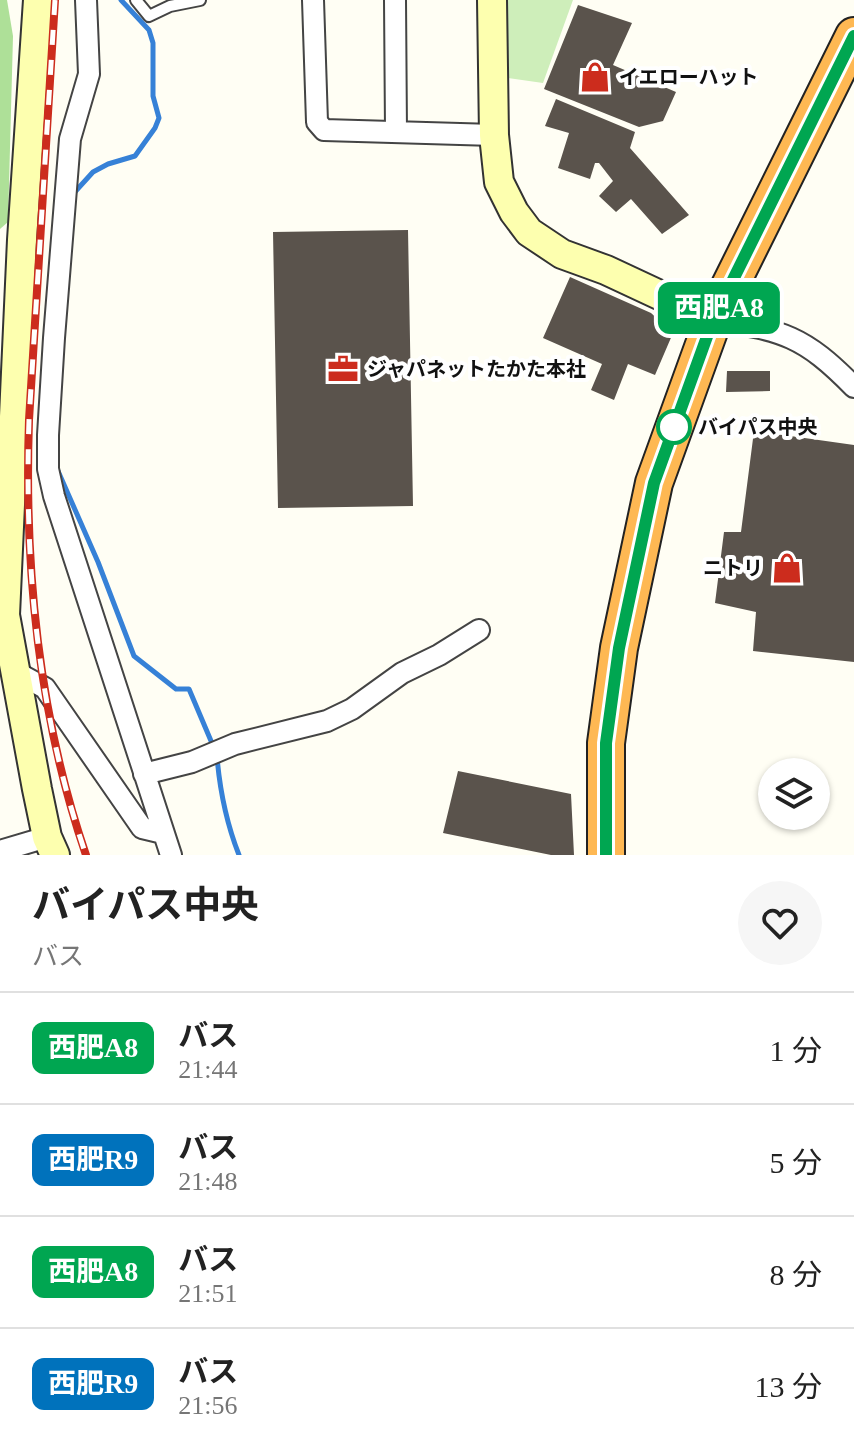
<!DOCTYPE html>
<html lang="ja">
<meta charset="utf-8">
<style>
body{margin:0;font-family:"Times New Roman","Noto Sans JP",serif;background:#f6f6f6;color:#222;height:100vh;display:flex;flex-direction:column;font-size:30px;white-space:nowrap}
*{box-sizing:border-box;margin:0}
p{font-size:26px;color:#767676}
.icon{flex:none;width:44px;height:44px;fill:none;stroke:currentColor;stroke-width:2;stroke-linecap:round;stroke-linejoin:round}
.map{position:relative;height:855px;overflow:hidden}
.side{display:flex;flex-direction:column;background:#fff;flex:1}
.side>*{flex:none}
.badge{padding:0 16px;border-radius:12px;font-size:28px;line-height:52px}
.buttons{position:absolute;left:758px;top:758px;display:grid;gap:16px}
.buttons a{display:grid;place-items:center;width:72px;height:72px;border-radius:50%;background:#fff;box-shadow:0 2px 6px #0004;font-size:40px}
.map>.badge{position:absolute;translate:-50% -50%;box-shadow:0 0 0 4px #fff}
.round{display:grid;place-items:center;flex:none;width:84px;height:84px;border-radius:42px;background:#f6f6f6}
.summary{display:flex;align-items:center;justify-content:space-between;height:136px;padding:0 32px}
h1{font-size:38px;font-weight:700;line-height:60px}
ul{padding:0;list-style:none}
li{display:flex;align-items:center;gap:24px;height:112px;padding:0 32px;border-top:2px solid #e0e0e0}
li div{flex:1}
li b{display:block;font-size:30px}
li em{font-style:normal}
li .badge{min-width:88px;font-weight:700;text-align:center}
.map>svg:first-child{display:block}
</style>
<div class="map">
<svg width="854" height="855" viewBox="0 0 854 855">
<rect width="100%" height="100%" fill="#fffef4"/>
<path fill="#ceeeba" d="M506 0H573L543 83 508 78Z"/>
<path fill="#aee098" d="M0 0H7L13 36 8 222 0 229Z"/>
<g fill="none" stroke-linecap="round" stroke-linejoin="round">
<path stroke="#3681d7" stroke-width="5" d="M73 194 93 172 108 164 135 156 155 128 159 118 153 96V43L149 30 121 0
M58 471 98 562 134 656 176 689H189L214 748
M217 757C220 792 226 822 239 855"/>
</g>
<path fill="#5a534c" d="M578 5 632 23 613 65 676 92 663 121 639 127 544 89Z
M556 99 635 132 630 148 689 215 662 234 631 199 616 212 599 196 613 181 599 163H595L590 179 558 168 569 133 545 126Z
M408 230 413 506 278 508 273 232Z
M570 277 651 313 673 333 655 375 628 364 614 400 591 390 602 364 543 338Z
M727 371H770V391L726 392Z
M754 431 854 445V662L753 651 756 612 715 603 724 532H741Z
M458 771 571 794 574 855H551L443 833Z"/>
<g fill="none" stroke-linecap="round" stroke-linejoin="round">
<g stroke="#444" stroke-width="14">
<path id="lane" d="M136 0 149 16 170 6 200 0"/>
</g>
<g stroke="#444" stroke-width="24">
<path id="street" d="M86 0 89 74 70 139 54 338 48 435V469L54 496 171 855
M313 0 317 122 324 130 494 135
M395 0 396 131
M713 320C783 330 804 336 854 387
M14 671 45 688 142 828 163 833
M144 774 192 762 235 744 327 721 352 709 402 673 439 655 479 630
M0 851 47 837"/>
</g>
<g stroke="#333" stroke-width="32">
<path id="secondary" d="M492 0 494 135 499 182 514 212 529 232 562 254 606 270 713 320
M0 612 5 615 37 789 47 837 55 855
M5 615 22 240 38 0"/>
</g>
<g stroke="#222" stroke-width="40">
<path id="highway" d="M606 855V743L619 648 654 483 713 320 854 36"/>
</g>
<use href="#lane" stroke="#fff" stroke-width="10"/>
<use href="#street" stroke="#fff" stroke-width="20"/>
<use href="#secondary" stroke="#fdffaf" stroke-width="28"/>
<use href="#highway" stroke="#feb853" stroke-width="36"/>
<g stroke="#cc2c1d" stroke-width="8">
<path id="rail" d="M55 0 29 420C24 567 38 715 86 855"/>
</g>
<use href="#rail" stroke="#fff" stroke-width="5" stroke-dasharray="15" stroke-linecap="butt"/>
</g>
<g fill="none" stroke-linecap="round" stroke-linejoin="round">
<g stroke="#fff" stroke-width="18">
<path id="line" d="M606 855V743L619 648 654 483 713 320 854 36"/>
</g>
<use href="#line" stroke="#00a651" stroke-width="12"/>
</g>
<defs>
<g id="shop-bare" transform="scale(2.4)"><path d="M-5-2.5h2.3a2.7 3.5 0 0 1 5.4 0H5L5.5 6h-11ZM-1.5-2.5h3a1.5 2.3 0 0 0-3 0Z" fill="#cc2c1d" stroke="#fff" stroke-width="2.5" paint-order="stroke"/></g>
<g id="office-bare" transform="scale(2.4)"><path d="M-6-3h4V-5.5h4V-3h4V5H-6ZM-1-4.5V-3h2v-1.5ZM-6 0V1H6V0Z" fill="#cc2c1d" stroke="#fff" stroke-width="2.5" paint-order="stroke"/></g>
</defs>
<g fill-rule="evenodd">
<use href="#shop-bare" x="595" y="77"/>
<use href="#office-bare" x="343" y="369"/>
<use href="#shop-bare" x="787" y="568"/>
</g>
<circle fill="#fff" stroke="#00a651" stroke-width="4" cx="674" cy="427" r="16"/>
<g text-anchor="middle" dominant-baseline="central" stroke-width="8" stroke-linejoin="round" paint-order="stroke">
<g font-size="20" font-weight="bold" fill="#111" stroke="#fff" text-anchor="start">
<text x="619" y="77">イエローハット</text>
<text x="367" y="369">ジャパネットたかた本社</text>
<text x="763" y="568" text-anchor="end">ニトリ</text>
</g>
<g font-size="20" font-weight="bold" fill="#111" stroke="#fff" text-anchor="start">
<text x="698" y="427">バイパス中央</text>
</g>
</g>
</svg>
<div class="buttons">
<a><svg class="icon" aria-label="layers" viewBox="0 0 24 24"><path d="M12 4l9 5-9 5-9-5zM3 14l9 5 9-5"/></svg></a>
</div>
<b class="badge" style="left:719px;top:308px;background:#00a651;color:#fff">西肥A8</b>
</div>
<section class="side">
<div class="summary"><div><h1>バイパス中央</h1><p>バス</p></div><a class="round"><svg class="icon" aria-label="heart" viewBox="0 0 24 24"><path d="M12 20l-8-8c-3-5 5-10 8-4 3-6 11-1 8 4z"/></svg></a></div>
<ul>
<li><span class="badge" style="background:#00a651;color:#fff">西肥A8</span><div><b>バス</b><p>21:44</p></div><em>1 分</em></li>
<li><span class="badge" style="background:#0072bc;color:#fff">西肥R9</span><div><b>バス</b><p>21:48</p></div><em>5 分</em></li>
<li><span class="badge" style="background:#00a651;color:#fff">西肥A8</span><div><b>バス</b><p>21:51</p></div><em>8 分</em></li>
<li><span class="badge" style="background:#0072bc;color:#fff">西肥R9</span><div><b>バス</b><p>21:56</p></div><em>13 分</em></li>
</ul>
</section>
